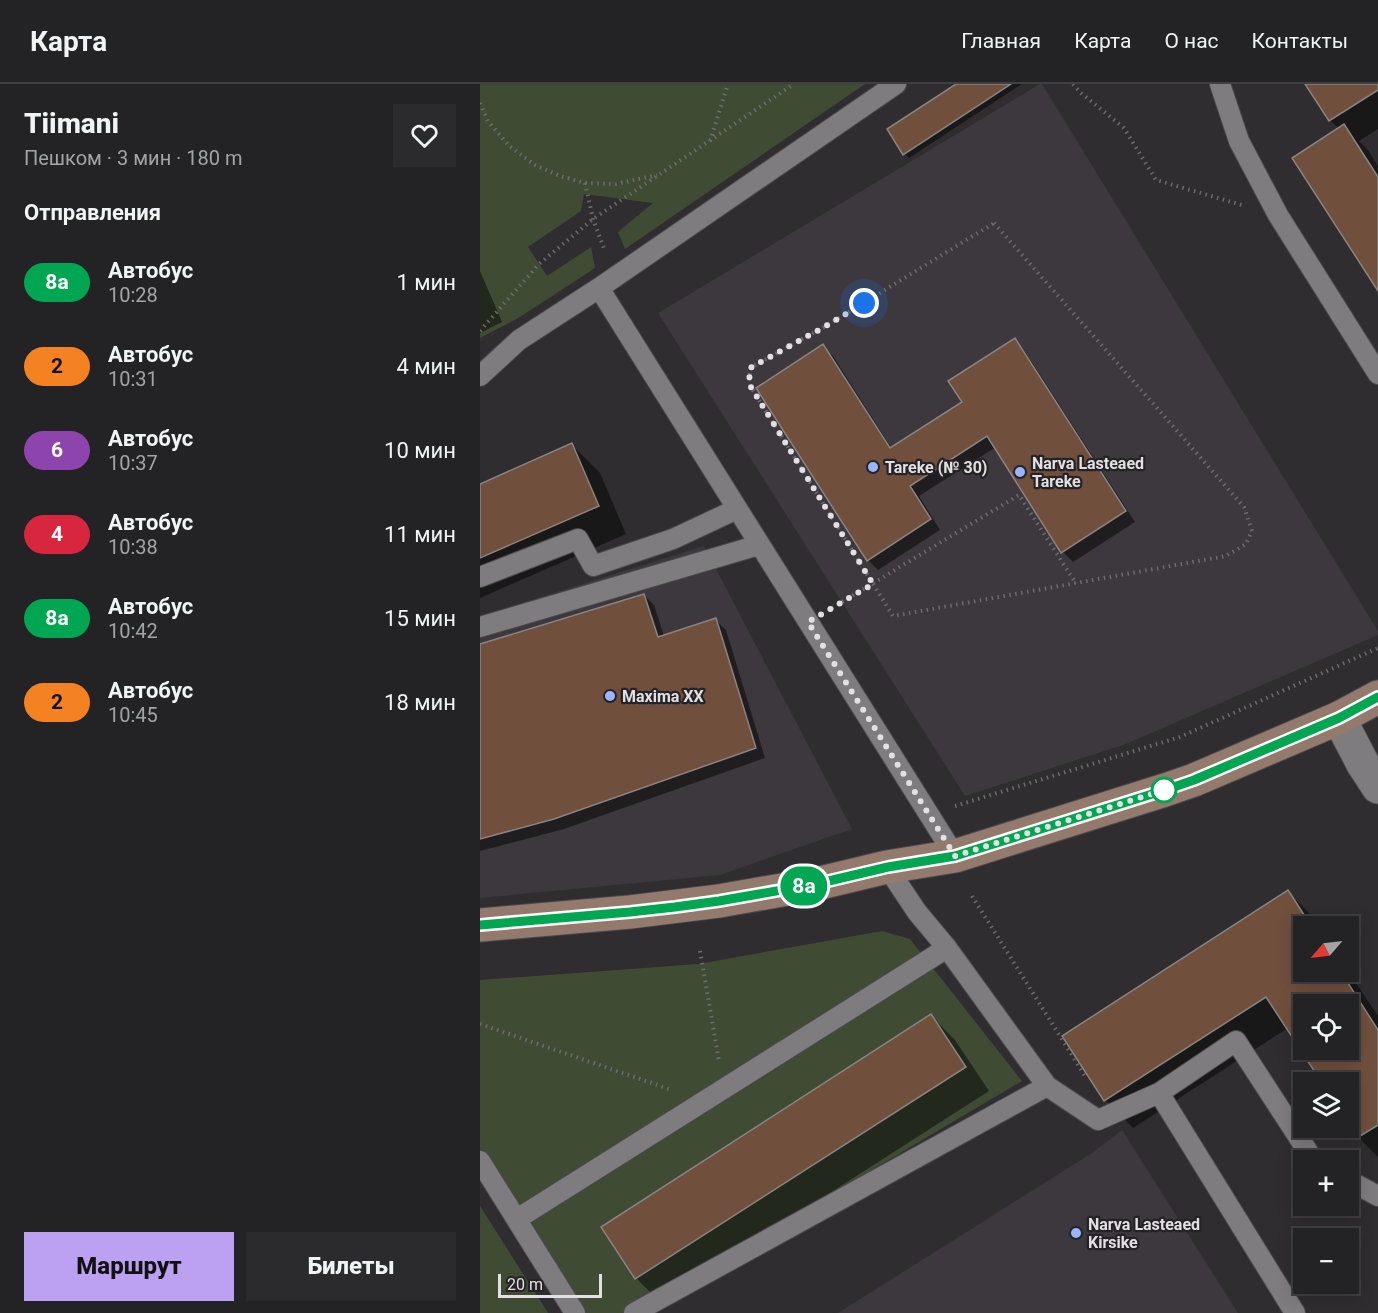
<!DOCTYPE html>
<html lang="ru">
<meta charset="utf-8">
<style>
body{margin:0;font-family:Roboto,sans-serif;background:#2b2a2c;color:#f1f3f6;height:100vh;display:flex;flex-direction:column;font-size:22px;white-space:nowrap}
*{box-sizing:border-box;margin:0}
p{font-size:20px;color:#a3a4a6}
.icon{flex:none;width:33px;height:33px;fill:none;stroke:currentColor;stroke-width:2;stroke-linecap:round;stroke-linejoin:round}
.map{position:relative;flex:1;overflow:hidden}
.drawer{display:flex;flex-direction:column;background:#232224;width:480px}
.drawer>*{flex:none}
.badge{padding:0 12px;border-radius:20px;font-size:21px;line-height:39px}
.needle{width:39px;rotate:242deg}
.tools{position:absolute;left:813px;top:832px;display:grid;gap:12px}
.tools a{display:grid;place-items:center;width:66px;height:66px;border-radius:0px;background:#232224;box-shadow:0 3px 15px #0003,0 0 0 2px #403f41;font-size:30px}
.scale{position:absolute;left:18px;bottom:15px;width:104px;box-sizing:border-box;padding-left:6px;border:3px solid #e2e0e2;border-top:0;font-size:16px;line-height:21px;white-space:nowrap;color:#e2e0e2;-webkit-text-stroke:4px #252326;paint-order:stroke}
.you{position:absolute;width:30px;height:30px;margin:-15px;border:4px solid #fff;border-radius:50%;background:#1a73e8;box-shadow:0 0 0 9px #1a73e833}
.map>.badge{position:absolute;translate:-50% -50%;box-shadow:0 0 0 3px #fff}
h2{padding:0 24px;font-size:22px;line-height:54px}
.round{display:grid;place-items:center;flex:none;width:63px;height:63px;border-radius:0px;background:#2b2a2c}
.summary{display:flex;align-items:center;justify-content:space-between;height:102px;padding:0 24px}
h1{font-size:28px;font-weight:800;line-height:45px}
.action{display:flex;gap:12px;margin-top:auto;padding:12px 24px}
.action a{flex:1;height:69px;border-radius:0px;background:#bca0f2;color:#111;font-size:24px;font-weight:800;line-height:69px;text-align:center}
.action a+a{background:#2b2a2c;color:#f1f3f6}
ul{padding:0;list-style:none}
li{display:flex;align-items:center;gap:18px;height:84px;padding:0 24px}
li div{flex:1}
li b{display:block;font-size:22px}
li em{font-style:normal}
li .badge{min-width:66px;font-weight:700;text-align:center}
header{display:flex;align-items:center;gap:36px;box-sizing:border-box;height:84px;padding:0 30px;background:#232224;border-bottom:2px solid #403f41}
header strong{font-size:28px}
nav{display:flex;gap:33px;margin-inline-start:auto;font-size:21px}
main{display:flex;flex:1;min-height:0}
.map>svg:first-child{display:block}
</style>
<header>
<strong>Карта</strong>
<nav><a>Главная</a><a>Карта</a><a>О нас</a><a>Контакты</a></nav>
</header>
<main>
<section class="drawer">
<div class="summary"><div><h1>Tiimani</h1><p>Пешком · 3 мин · 180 m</p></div><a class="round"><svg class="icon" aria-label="heart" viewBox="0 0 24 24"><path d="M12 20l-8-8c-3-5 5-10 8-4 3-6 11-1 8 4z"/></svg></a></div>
<h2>Отправления</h2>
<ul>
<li><span class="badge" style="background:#00a651;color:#fff">8a</span><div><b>Автобус</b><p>10:28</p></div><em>1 мин</em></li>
<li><span class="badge" style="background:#f58220;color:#111">2</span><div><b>Автобус</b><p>10:31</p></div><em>4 мин</em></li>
<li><span class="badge" style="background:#8e44ad;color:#fff">6</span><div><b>Автобус</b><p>10:37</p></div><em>10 мин</em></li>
<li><span class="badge" style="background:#d7263d;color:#fff">4</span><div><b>Автобус</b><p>10:38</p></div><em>11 мин</em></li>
<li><span class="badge" style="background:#00a651;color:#fff">8a</span><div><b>Автобус</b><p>10:42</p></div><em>15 мин</em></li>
<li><span class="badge" style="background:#f58220;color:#111">2</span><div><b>Автобус</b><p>10:45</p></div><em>18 мин</em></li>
</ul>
<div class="action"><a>Маршрут</a><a>Билеты</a></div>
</section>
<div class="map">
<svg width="898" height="1229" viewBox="0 0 898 1229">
<rect width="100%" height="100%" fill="#2f2d30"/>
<path fill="#3d373e" d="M560 0H562L898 547V551L646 660 485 712 178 229Z
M224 462 372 745 240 791 0 814V532Z
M642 1046 758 1229H358L612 1069Z"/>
<path fill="#404b34" d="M0 0H385L145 165 138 148 173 119 104 110 101 127 48 163 67 192 111 163 115 184 40 233 0 254Z
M402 847 430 855 542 997 151 1229H95L0 1077V896L218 880Z
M0 1122 68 1229H0Z"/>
<path fill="#0007" fill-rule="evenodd" d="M479 0H542L429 74 425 70Z
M827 0H898V45L879 57 888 66 898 82V205L859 45 850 36Z
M0 187 22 238 0 249Z
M534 256 544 266 655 438 593 478 583 468 516 363 439 412 460 446 398 486 388 476 343 262 353 272 412 365 484 319Z
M92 361 120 389 146 450 0 514V402Z
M164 511 174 521 184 552 236 536 246 546 285 674 84 745 0 767V561Z
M808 808 836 836 840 843H824V888H868V887L898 932V1073L878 1053 868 1038V999H843L808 944 653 1044 626 1016 584 952ZM824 921H868V966H824Z
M451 932 475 956 509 1007 180 1218 156 1194Z"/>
<path fill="#714f3d" stroke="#888482" stroke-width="1.5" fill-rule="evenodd" d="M476 0H531L423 71 407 45Z
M825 0H898V6L849 37Z
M864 40 898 93V207L812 74Z
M535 254 646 427 581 469 507 352 430 402 451 435 387 477 276 304 343 260 410 364 482 318 468 297Z
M92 359 119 422 0 474V400Z
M164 510 178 553 236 534 276 664 74 735 0 755V560Z
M808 806 832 843H824V888H861L898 946V1041L877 1054 868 1041V999H842L786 913 624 1017 582 952ZM824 921H868V966H824Z
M451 930 486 983 155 1195 121 1143Z"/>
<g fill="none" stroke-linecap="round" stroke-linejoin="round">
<g stroke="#4c4a4d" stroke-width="22">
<path id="lane" d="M416 0 119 204 475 772
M740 0 759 57 798 131 898 290
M0 292 39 256 119 204
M0 493 98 455 113 482 193 455 257 425
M0 543 279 461
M407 783 437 828 467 864 567 1002 618 1036 679 1009 815 1229
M679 1009 756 957 834 1077
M0 1077 95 1229
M868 1096 898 1112
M37 1135 467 864
M154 1229 567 1002"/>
</g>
<g stroke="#4c4a4d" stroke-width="35">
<path id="street" d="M859 634 883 680 898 703"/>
</g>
<g stroke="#4c4a4d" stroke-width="35">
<path id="secondary" d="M0 841 150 828 239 817 336 800 407 783 475 772 685 706 714 696 859 634 898 613"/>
</g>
<path stroke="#6d6b6d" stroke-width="4" stroke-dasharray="1.5 4.5" stroke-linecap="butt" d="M593 0 601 9 644 44 676 96 762 121
M0 19 8 37 29 62 55 81 80 92 105 99 136 100 177 91
M230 57 248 0
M105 99 113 135 125 167
M514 139 764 423 772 447 766 460 746 472 413 532 269 300 270 284 346 242Z
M0 247 59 180 113 135 314 0
M352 524 539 411 595 498
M475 722 700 653 898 564
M492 812 605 992
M220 867 239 977
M0 940 192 1006"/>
<use href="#lane" stroke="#7f7c80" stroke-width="20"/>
<use href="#street" stroke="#7f7c80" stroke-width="33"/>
<use href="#secondary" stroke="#937a6d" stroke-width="33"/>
</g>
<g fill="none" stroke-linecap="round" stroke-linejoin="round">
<g stroke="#fff" stroke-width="14">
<path id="line" d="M0 841 150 828 195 823 239 817 336 800 408 783 475 772 685 706 714 696 859 634 898 613"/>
</g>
<use href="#line" stroke="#00a651" stroke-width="9"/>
<path stroke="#e2e0e2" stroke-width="6" stroke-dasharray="0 10.8" d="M384 219 346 242 270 284 269 300 393 500 328 538 475 772 684 706"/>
</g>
<g fill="#99b5fd" stroke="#252326" stroke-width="2">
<circle cx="393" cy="383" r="6"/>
<circle cx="540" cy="388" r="6"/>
<circle cx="130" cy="612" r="6"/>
<circle cx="596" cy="1149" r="6"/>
</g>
<circle fill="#fff" stroke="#00a651" stroke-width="3" cx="684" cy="706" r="12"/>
<g text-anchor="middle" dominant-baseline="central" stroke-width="4.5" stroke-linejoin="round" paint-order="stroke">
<g font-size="16" font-weight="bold" fill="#e2e0e2" stroke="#252326" text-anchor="start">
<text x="552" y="379">Narva Lasteaed<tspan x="552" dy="18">Tareke</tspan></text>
<text x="405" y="383">Tareke (№ 30)</text>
<text x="142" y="612">Maxima XX</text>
<text x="608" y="1140">Narva Lasteaed<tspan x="608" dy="18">Kirsike</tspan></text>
</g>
</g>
</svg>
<div class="tools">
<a><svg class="needle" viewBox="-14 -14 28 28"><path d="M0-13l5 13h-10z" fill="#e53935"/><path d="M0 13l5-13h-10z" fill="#a3a4a6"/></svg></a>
<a><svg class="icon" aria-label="locate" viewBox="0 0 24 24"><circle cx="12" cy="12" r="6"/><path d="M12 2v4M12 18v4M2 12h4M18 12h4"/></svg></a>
<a><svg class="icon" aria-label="layers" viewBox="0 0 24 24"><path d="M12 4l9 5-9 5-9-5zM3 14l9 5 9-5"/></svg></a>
<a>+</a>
<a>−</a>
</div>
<div class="scale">20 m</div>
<div class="you" style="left:384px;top:219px"></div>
<b class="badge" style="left:324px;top:802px;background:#00a651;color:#fff">8a</b>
</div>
</main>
